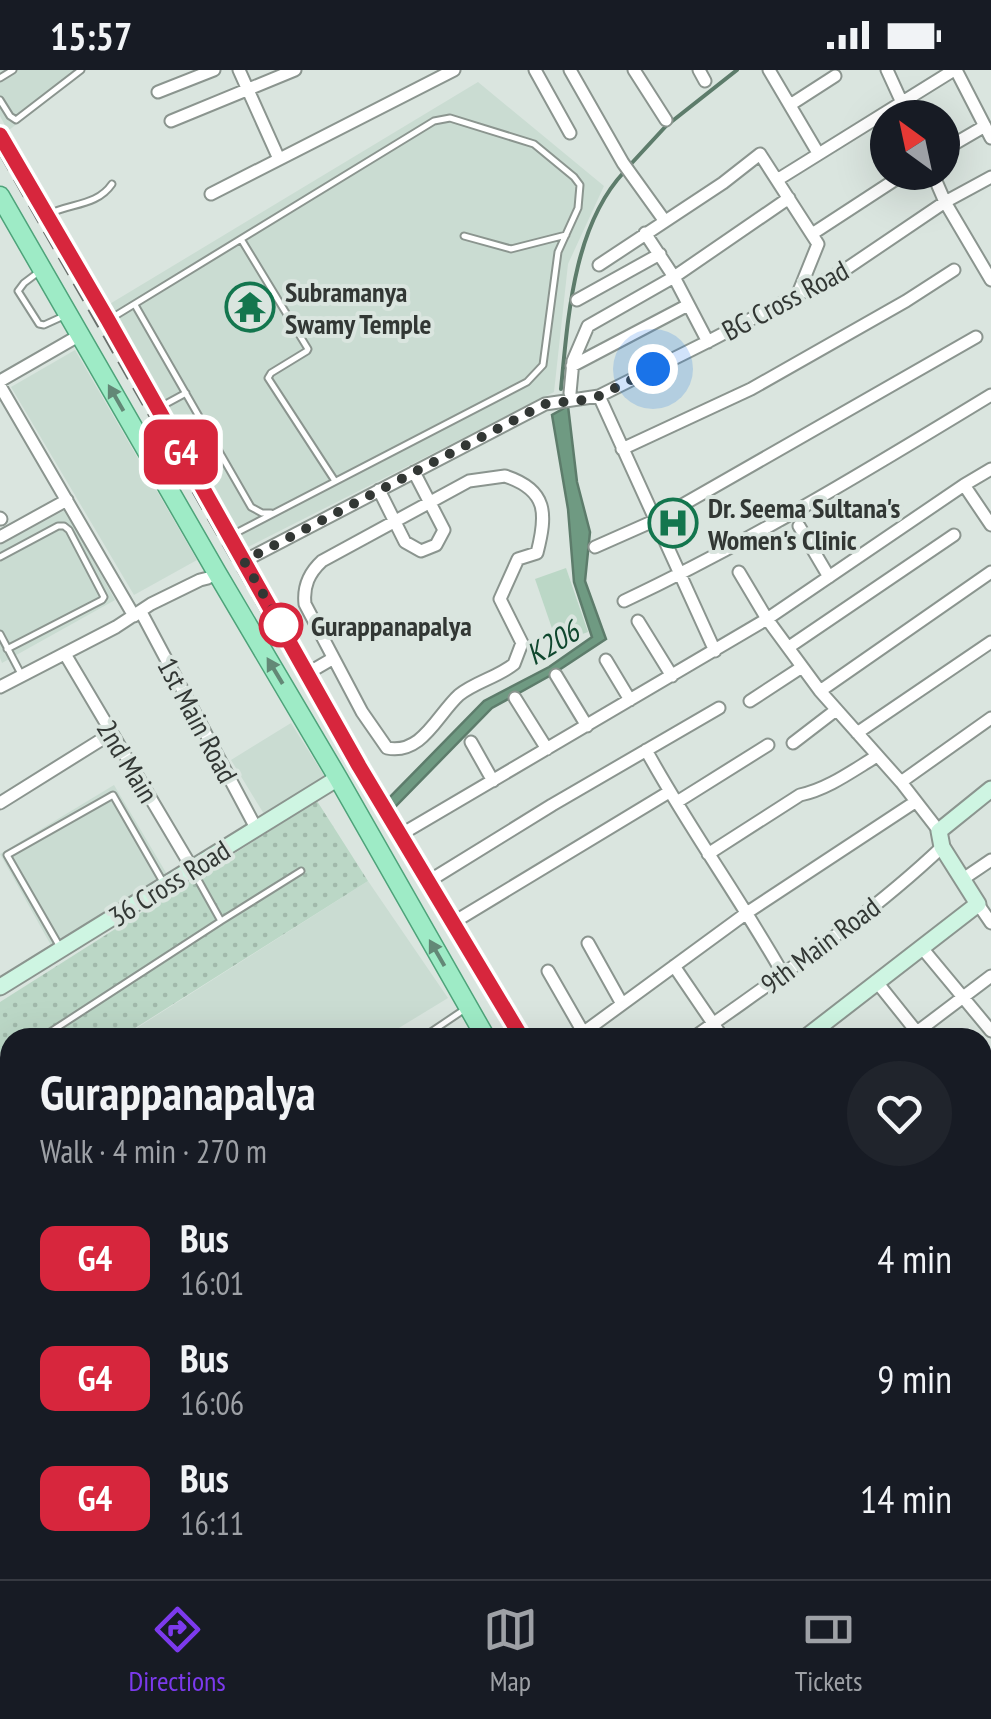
<!DOCTYPE html>
<meta charset="utf-8">
<style>
body{margin:0;font-family:"PT Sans Narrow",sans-serif;background:#20242c;color:#f1f3f6;height:100vh;display:flex;flex-direction:column;font-size:38px;white-space:nowrap}
*{box-sizing:border-box;margin:0}
p{font-size:32px;color:#9ea1a6}
.icon{flex:none;width:55px;height:55px;fill:none;stroke:currentColor;stroke-width:2;stroke-linecap:round;stroke-linejoin:round}
.map{position:relative;flex:1;overflow:hidden}
.side{position:absolute;left:0px;top:958px;width:992px;height:552px;display:flex;flex-direction:column;background:#171b24;border-radius:30px 30px 0 0;box-shadow:0 10px 40px #0002}
.side>*{flex:none}
.badge{padding:0 20px;border-radius:15px;font-size:35px;line-height:65px}
.needle{width:65px;rotate:327deg}
.controls{position:absolute;left:870px;top:30px;display:grid;gap:20px}
.controls a{display:grid;place-items:center;width:90px;height:90px;border-radius:50%;background:#171b24;box-shadow:0 10px 40px #0002;font-size:50px}
.you{position:absolute;width:50px;height:50px;margin:-25px;border:8px solid #fff;border-radius:50%;background:#1a73e8;box-shadow:0 0 0 15px #1a73e833}
.map>.badge{position:absolute;translate:-50% -50%;box-shadow:0 0 0 5px #fff}
.round{display:grid;place-items:center;flex:none;width:105px;height:105px;border-radius:52px;background:#20242c}
.overview{display:flex;align-items:center;justify-content:space-between;height:170px;padding:0 40px}
h1{font-size:48px;font-weight:700;line-height:75px}
ul{padding:0;list-style:none}
li{display:flex;align-items:center;gap:30px;height:120px;padding:0 40px}
li div{flex:1}
li b{display:block;font-size:38px}
li em{font-style:normal}
li .badge{min-width:110px;font-weight:700;text-align:center}
.status{display:flex;justify-content:space-between;align-items:center;height:70px;padding:0 50px;background:#171b24;direction:ltr}
.status svg{height:28px;fill:currentColor}
.tabs{display:flex;justify-content:space-around;align-items:center;height:140px;border-top:2px solid #363941;background:#171b24;font-size:28px;color:#9ea1a6}
.tabs a{display:grid;justify-items:center;gap:5px}
.tabs .active{color:#7c3aed}
.map>svg:first-child{display:block}
</style>
<div class="status"><b>15:57</b><svg viewBox="0 0 49 12"><path d="M0 12V9h3v3zM5 12V6h3v6zM10 12V3h3v9zM15 12V0h3v12zM26 1h20v11H26zM47 4h2v5h-2z"/></svg></div>
<div class="map">
<svg width="991" height="1509" viewBox="0 0 991 1509">
<defs>
<pattern id="grass-dots" width="8" height="8" patternUnits="userSpaceOnUse" patternTransform="scale(2.5)"><rect width="8" height="8" fill="#bbd7c6"/><path d="M2 2h.1M6 6h.1" fill="none" stroke="#a1b9ab" stroke-width="1.8" stroke-linecap="round"/></pattern>
</defs>
<rect width="100%" height="100%" fill="#dae5df"/>
<path fill="#cadcd2" d="M0 0H83L8 61 0 46Z
M478 12 604 116 568 194 554 322 246 478 108 235Z
M75 280 197 490 134 525 11 317Z
M65 440 115 530 2 593 0 588V475Z
M291 653 325 707 264 744 231 690Z
M114 715 168 806 52 877 0 784Z
M368 811 448 928 384 967 121 968Z
M982 1221 991 1231V1425L983 1432Z
M480 1500H767L772 1509H486Z"/>
<path fill="url(#grass-dots)" d="M317 731 368 811 121 967 10 968V998L0 983V932Z"/>
<path fill="#bbd7c6" d="M566 498 588 562 557 573 535 509Z"/>
<path fill="#6f9a82" stroke="#5d7c6b" stroke-width="2.5" d="M568 336 577 412 590 462 585 511 606 569 553 604 492 638 394 738 388 729 484 631 549 597 592 567 574 512 568 439 552 345Z"/>
<g fill="none" stroke-linecap="round" stroke-linejoin="round">
<path stroke="#5d7c6b" stroke-width="4" d="M630 95 666 56 737 0
M561 319C568 248 573 157 624 102"/>
<g stroke="#8b958f" stroke-width="9">
<path id="lane" d="M0 8 13 0
M0 30 10 46 16 50 81 0
M49 144C71 133 97 136 112 114
M464 166 511 179 566 165
M241 169 308 279 307 281 271 303 268 308 335 411
M40 201 24 213 18 221 39 254 44 255 66 245
M135 235 251 437 262 443H271
M110 249 434 51 450 48 534 74 574 107 580 115 578 138 558 182 543 295 527 312 234 464
M162 336 186 323
M196 394 219 381
M0 487 58 456H64L69 460 104 527 102 530 7 579
M0 564 20 602
M193 801 221 851 301 801
M60 877 7 785 113 725 163 812
M41 968 221 851
M422 968 465 939
M982 1250 991 1259
M982 1378 991 1377
M982 1414 991 1412
M982 1423 991 1416
M424 1500 429 1509
M732 1500 737 1509
M876 1508 890 1500"/>
</g>
<g stroke="#8b958f" stroke-width="15">
<path id="street" d="M239 0 279 89
M535 0 570 63
M570 0 623 93 664 150
M634 0 666 50
M699 0 705 11
M769 0 818 83
M887 0 909 48
M956 0 991 68
M158 22 214 0
M790 35 835 6
M171 51 295 0
M942 81 985 56
M932 102 945 132 991 210
M777 110 954 0
M211 124 454 0
M645 163 674 207 708 272
M812 164 907 102
M599 195 723 113 760 84 818 174 797 226
M577 230 660 184
M572 296 688 235
M0 311 80 265
M0 316 134 546
M570 323 573 291 588 256 674 207 789 128
M599 326 715 581
M622 379 751 319 906 231 954 200
M505 406C548 420 547 444 537 483L518 489 500 529 522 573 514 594C498 607 475 612 459 625 437 645 422 685 387 678L362 642 305 534C303 516 309 503 322 491L469 411Z
M964 415 991 455
M379 420 405 472 421 481 436 475 444 460 414 402
M0 448 1 449
M799 456 829 507
M0 467 67 430
M595 477 656 450 976 267
M244 491 545 334 599 326 711 270 843 201 945 132 991 107
M739 502 767 549 820 621 901 712 939 761
M624 531C751 471 871 398 991 325
M141 542 256 758
M638 551 672 606
M789 577 954 465
M65 584 192 798
M606 590 630 630
M308 603 332 589
M556 605 587 656
M0 617 116 557 151 534 200 510 208 508
M820 621 991 502
M515 628 547 679
M750 631 802 597
M857 663 991 572
M471 672 493 711
M793 673 836 640
M646 680C688 757 740 828 783 904
M901 712 991 648
M677 732 768 675
M0 733 112 663
M400 765 767 549 964 415 991 399
M708 784 800 725C828 719 852 701 877 686
M963 809 991 790
M429 811 552 735 719 638
M978 834 991 853
M454 852 669 722
M588 873 622 934
M922 878 991 961
M674 896 723 968
M548 901 583 962
M876 911 920 966
M820 956 830 968
M917 962 991 906
M576 968 748 842 915 732
M693 968C778 907 866 849 942 777
M982 1044 991 1055
M982 1144 991 1154
M0 1148 10 1164
M0 1292 10 1308
M0 1332 10 1325
M982 1440 991 1454
M214 1500 219 1509
M310 1500 315 1509
M399 1500 405 1509
M939 1500 944 1509"/>
</g>
<g stroke="#8b958f" stroke-width="19">
<path id="secondary" d="M0 917 338 708
M805 968 978 834 942 777 939 761 991 719
M0 1456 10 1473
M0 1488 13 1509
M27 1500 32 1509
M116 1509 131 1500
M136 1509 150 1500"/>
</g>
<g stroke="#4ea37a" stroke-width="21">
<path id="primary" d="M0 65 108 250 359 696 522 968
M0 126 217 503 338 708 486 968
M792 1500 797 1509
M826 1500 831 1509"/>
</g>
<use href="#lane" stroke="#fff" stroke-width="5"/>
<use href="#street" stroke="#fff" stroke-width="11"/>
<use href="#secondary" stroke="#cef5e2" stroke-width="15"/>
<use href="#primary" stroke="#9eebc6" stroke-width="18"/>
<path stroke="#6a716d" stroke-width="4" stroke-dasharray="20 10" stroke-linecap="butt" d="M0 83 280 573 512 968
M805 1500 810 1509"/>
</g>
<defs><path id="oneway-solid" d="M-6-.8H1V-3.2L6.5 0L1 3.2V.8H-6Z" transform="scale(2.5)"/></defs>
<g fill="#638876">
<use href="#oneway-solid" transform="translate(116 328) rotate(-120)"/>
<use href="#oneway-solid" transform="translate(275 601) rotate(-121)"/>
<use href="#oneway-solid" transform="translate(437 883) rotate(-120)"/>
</g>
<g fill="none" stroke-linecap="round" stroke-linejoin="round">
<g stroke="#fff" stroke-width="22">
<path id="line" d="M0 65 108 250 359 696 522 968"/>
</g>
<use href="#line" stroke="#d7263d" stroke-width="15"/>
<path stroke="#323734" stroke-width="10" stroke-dasharray="0 18" d="M281 555 244 491 545 334 583 330 599 326 653 299"/>
</g>
<defs>
<g id="temple-ring" transform="scale(2.5)"><circle r="9.5" fill="#dae5df" stroke="#13764e" stroke-width="1.5"/><path d="M0-6L5-2H3V0L6.5 2.5H4V6H1.5V3h-3V6H-4V2.5H-6.5L-3 0V-2H-5Z" fill="#13764e"/></g>
<g id="hospital-ring" transform="scale(2.5)"><circle r="9.5" fill="#dae5df" stroke="#13764e" stroke-width="1.5"/><path d="M-5-5h3v3.5h4V-5h3V5h-3V1.5h-4V5h-3Z" fill="#13764e"/></g>
</defs>
<g fill-rule="evenodd">
<use href="#temple-ring" x="250" y="237"/>
<use href="#hospital-ring" x="673" y="453"/>
</g>
<circle fill="#fff" stroke="#d7263d" stroke-width="5" cx="281" cy="555" r="20"/>
<g text-anchor="middle" dominant-baseline="central" stroke-width="8" stroke-linejoin="round" paint-order="stroke">
<g font-size="28" font-weight="bold" fill="#323734" stroke="#dae5df" text-anchor="start">
<text x="285" y="221">Subramanya<tspan x="285" dy="32">Swamy Temple</tspan></text>
<text x="708" y="437">Dr. Seema Sultana's<tspan x="708" dy="32">Women's Clinic</tspan></text>
</g>
<g font-size="28" fill="#323734" stroke="#dae5df">
<text transform="translate(785 230) rotate(-28)">BG Cross Road</text>
<text transform="translate(198 650) rotate(62)">1st Main Road</text>
<text transform="translate(128 691) rotate(59)">2nd Main</text>
<text transform="translate(169 813) rotate(-32)">36 Cross Road</text>
<text transform="translate(820 875) rotate(-37)">9th Main Road</text>
</g>
<g font-size="28" font-weight="bold" fill="#323734" stroke="#dae5df" text-anchor="start">
<text x="311" y="555">Gurappanapalya</text>
</g>
<g font-size="30" font-style="italic" fill="#0f472e" stroke="#dae5df">
<text transform="translate(552 572) rotate(-31)">K206</text>
</g>
</g>
</svg>
<div class="controls">
<a><svg class="needle" viewBox="-14 -14 28 28"><path d="M0-13l5 13h-10z" fill="#e53935"/><path d="M0 13l5-13h-10z" fill="#9ea1a6"/></svg></a>
</div>
<div class="you" style="left:653px;top:299px"></div>
<b class="badge" style="left:181px;top:382px;background:#d7263d;color:#fff">G4</b>
<section class="side">
<div class="overview"><div><h1>Gurappanapalya</h1><p>Walk · 4 min · 270 m</p></div><a class="round"><svg class="icon" aria-label="heart" viewBox="0 0 24 24"><path d="M12 20l-8-8c-3-5 5-10 8-4 3-6 11-1 8 4z"/></svg></a></div>
<ul>
<li><span class="badge" style="background:#d7263d;color:#fff">G4</span><div><b>Bus</b><p>16:01</p></div><em>4 min</em></li>
<li><span class="badge" style="background:#d7263d;color:#fff">G4</span><div><b>Bus</b><p>16:06</p></div><em>9 min</em></li>
<li><span class="badge" style="background:#d7263d;color:#fff">G4</span><div><b>Bus</b><p>16:11</p></div><em>14 min</em></li>
</ul>
</section>
</div>
<nav class="tabs">
<a class="active"><svg class="icon" aria-label="directions" viewBox="0 0 24 24"><path d="M12 3l9 9-9 9-9-9zM9 14v-3h6M13 9l2 2-2 2"/></svg>Directions</a>
<a><svg class="icon" aria-label="map" viewBox="0 0 24 24"><path d="M3 6l6-2 6 2 6-2v14l-6 2-6-2-6 2zM9 4v14M15 6v14"/></svg>Map</a>
<a><svg class="icon" aria-label="tickets" viewBox="0 0 24 24"><path d="M3 7h18v10H3zM15 7v10"/></svg>Tickets</a>
</nav>
